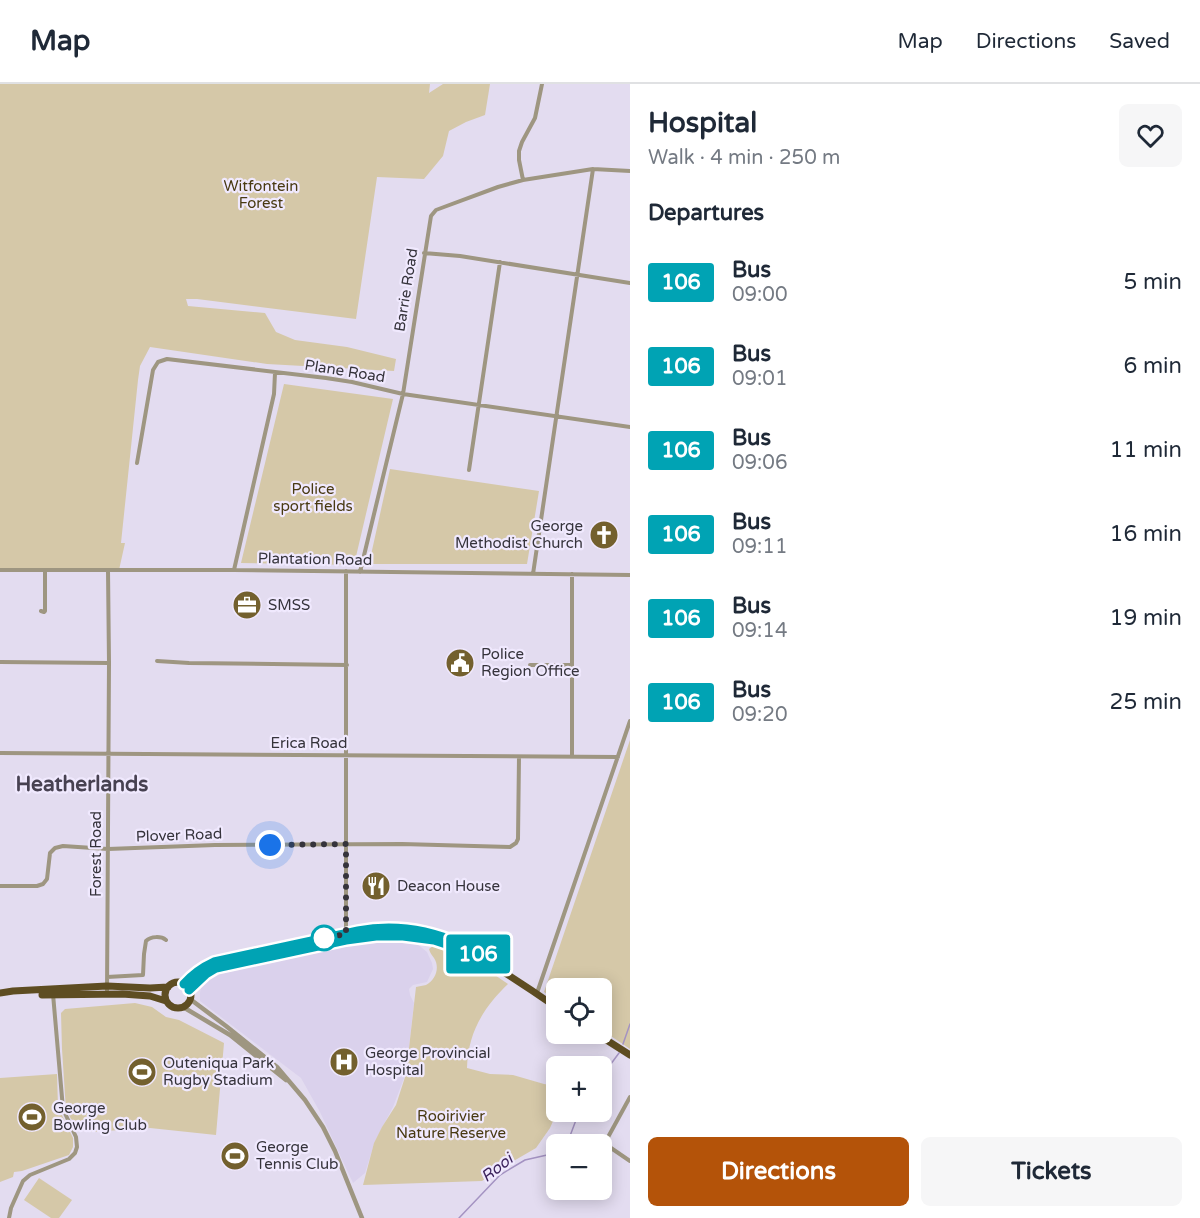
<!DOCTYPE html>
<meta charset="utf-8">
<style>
body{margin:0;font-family:"Varela Round",sans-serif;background:#f6f6f7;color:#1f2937;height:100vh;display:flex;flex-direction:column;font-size:22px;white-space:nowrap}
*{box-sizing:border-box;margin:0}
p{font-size:20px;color:#747a83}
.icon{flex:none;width:33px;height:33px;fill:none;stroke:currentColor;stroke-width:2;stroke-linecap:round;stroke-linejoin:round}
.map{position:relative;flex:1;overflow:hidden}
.drawer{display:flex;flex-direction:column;background:#fff;width:570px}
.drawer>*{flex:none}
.badge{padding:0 12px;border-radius:4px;font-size:21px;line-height:39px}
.buttons{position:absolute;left:546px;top:894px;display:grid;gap:12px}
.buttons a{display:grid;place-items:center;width:66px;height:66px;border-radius:9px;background:#fff;box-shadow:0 3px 15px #0003;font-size:30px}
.you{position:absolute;width:30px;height:30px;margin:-15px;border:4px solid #fff;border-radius:50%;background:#1a73e8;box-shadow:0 0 0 9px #1a73e833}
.map>.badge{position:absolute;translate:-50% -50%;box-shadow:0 0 0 3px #fff}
h2{padding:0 18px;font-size:22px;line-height:54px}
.round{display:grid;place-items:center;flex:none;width:63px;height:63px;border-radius:9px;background:#f6f6f7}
.overview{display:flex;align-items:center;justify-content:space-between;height:102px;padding:0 18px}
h1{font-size:28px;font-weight:800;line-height:45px}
.cta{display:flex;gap:12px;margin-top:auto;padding:12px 18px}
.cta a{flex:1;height:69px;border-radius:9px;background:#b45309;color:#fff;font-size:24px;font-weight:800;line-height:69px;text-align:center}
.cta a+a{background:#f6f6f7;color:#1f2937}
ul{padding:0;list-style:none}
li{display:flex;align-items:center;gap:18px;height:84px;padding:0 18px}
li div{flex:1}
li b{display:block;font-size:22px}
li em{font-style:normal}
li .badge{min-width:66px;font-weight:700;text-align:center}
header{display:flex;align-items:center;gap:36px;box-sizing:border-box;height:84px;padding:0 30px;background:#fff;border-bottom:2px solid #e0e1e3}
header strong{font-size:28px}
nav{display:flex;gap:33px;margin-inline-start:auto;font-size:21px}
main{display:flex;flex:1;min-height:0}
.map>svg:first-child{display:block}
</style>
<header>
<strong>Map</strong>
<nav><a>Map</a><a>Directions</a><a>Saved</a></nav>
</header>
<main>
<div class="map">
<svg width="630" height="1134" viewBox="0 0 630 1134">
<rect width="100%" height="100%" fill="#e3dcf0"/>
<path fill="#dad1ec" d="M368 856H409L416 859 427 868 432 879 433 885 427 898 413 901 409 905 410 911 414 919 406 989 393 1023 375 1057 365 1089 353 1099 320 1028 301 994 200 917V909L201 902 205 895 222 887Z"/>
<path fill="#d5c8a8" d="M0 0H430L429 9 443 0H490L485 31 466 38 449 47 443 72 424 95 377 93 356 235 197 215H186L188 222 265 229 276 248 295 256 347 263 396 275 394 287 267 280 150 263 140 282 138 296 121 459H125L119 486 0 485Z
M284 300 393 315 354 481 241 479Z
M390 385 539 407 527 480H369Z
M630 656V965L602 946V904H556V916L544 908Z
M433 862 467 872 508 900C483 924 468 949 467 984L490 990 513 991 544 1000 556 1002 557 1028 550 1044 536 1064 500 1085 482 1097 363 1101 374 1059 382 1043 396 1021 406 990 416 903C419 902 423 902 426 901 436 896 440 883 434 874 432 871 430 869 429 865Z
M135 919 152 923 166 933 179 936 224 959 216 1051 150 1044 91 1048 71 1035 66 1025 65 1011 62 965 61 929 65 925Z
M57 990 58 1023 73 1054V1063L69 1071 22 1087 14 1088 13 1093 0 1098V994Z
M39 1094 72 1116 59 1134H51L24 1116Z"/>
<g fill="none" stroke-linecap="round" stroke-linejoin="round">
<path stroke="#a493c2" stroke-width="1.5" d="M623 960 630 940
M602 992 619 969
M567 1060 579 1028
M459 1134 500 1091 525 1076 547 1071 556 1076"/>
<path stroke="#9e9681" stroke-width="4" d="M523 96 519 76V67L522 58 535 34 542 0
M424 169 460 172 630 199
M137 379 153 286 158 278 167 275 326 294 352 298 403 310 630 343
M469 386 500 178
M0 486H234L630 491
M234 486 274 310 275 289
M360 488 403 310 431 132 436 126 444 123 498 103 523 96 593 85 630 87
M533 490 593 85
M572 490V672
M41 527 44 528 45 527V486
M157 577 189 579 347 581
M0 578 109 579
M530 581H572
M0 669 618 673
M0 802H37L43 800 47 795 50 769 55 764 63 762 108 765 215 761 402 760 510 763 516 759 518 755 519 673
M346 850V487
M107 893 143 891 144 870 146 857C151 852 161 852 166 856
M107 909 109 579 108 486
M537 909 630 637
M630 1013 607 1055 609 1061 611 1064 630 1077
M9 1134 11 1124 23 1097 30 1091 69 1075 75 1069 77 1063 76 1053 63 1025 53 910"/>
<path stroke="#9e9681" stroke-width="4.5" d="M190 915 226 942 277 983 305 1016 323 1043 335 1067 362 1134
M183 923 230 951 286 996"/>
<path stroke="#5e4d22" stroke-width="7" d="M165 911a13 13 0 1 1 26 0a13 13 0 1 1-26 0Z
M184 900C191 892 203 883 214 878L358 847C396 840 438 846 471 866 479 870 486 877 494 882 515 895 536 909 556 923
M189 906 206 890 216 884 360 853C393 849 431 852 462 866
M0 909 13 907 107 902 150 904 168 903
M42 911 122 910 150 912 166 917
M597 950 630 971"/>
</g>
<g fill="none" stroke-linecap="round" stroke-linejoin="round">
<g stroke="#fff" stroke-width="14">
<path id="line" d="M184 900C191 892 203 883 214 878L358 847C393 840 429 846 461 860 469 864 475 867 481 873L455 863 434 856 403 852H376L346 856 216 884 206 890 189 906"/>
</g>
<use href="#line" stroke="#00a3b4" stroke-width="9"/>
<path stroke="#35333b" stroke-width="6" stroke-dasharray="0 10.8" d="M270 761 346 760V850L324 854"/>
</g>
<defs>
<g id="church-disc" transform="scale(1.5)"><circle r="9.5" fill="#73602e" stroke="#f0e9fe"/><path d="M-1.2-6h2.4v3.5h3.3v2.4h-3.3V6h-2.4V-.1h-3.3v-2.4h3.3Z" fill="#fff"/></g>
<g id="office-disc" transform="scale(1.5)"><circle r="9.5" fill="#73602e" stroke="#f0e9fe"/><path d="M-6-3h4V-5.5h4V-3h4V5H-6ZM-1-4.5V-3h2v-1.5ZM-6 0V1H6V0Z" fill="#fff"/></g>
<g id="civic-disc" transform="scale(1.5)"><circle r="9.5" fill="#73602e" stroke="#f0e9fe"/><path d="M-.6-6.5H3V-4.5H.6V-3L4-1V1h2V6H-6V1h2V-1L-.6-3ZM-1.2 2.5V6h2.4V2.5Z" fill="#fff"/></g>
<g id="restaurant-disc" transform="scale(1.5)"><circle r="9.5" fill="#73602e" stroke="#f0e9fe"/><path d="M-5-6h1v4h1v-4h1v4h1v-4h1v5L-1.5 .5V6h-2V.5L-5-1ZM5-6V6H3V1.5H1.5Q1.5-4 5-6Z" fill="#fff"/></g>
<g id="hospital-disc" transform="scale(1.5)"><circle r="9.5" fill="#73602e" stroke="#f0e9fe"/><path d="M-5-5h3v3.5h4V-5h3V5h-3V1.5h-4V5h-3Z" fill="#fff"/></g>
<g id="stadium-disc" transform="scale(1.5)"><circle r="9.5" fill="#73602e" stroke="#f0e9fe"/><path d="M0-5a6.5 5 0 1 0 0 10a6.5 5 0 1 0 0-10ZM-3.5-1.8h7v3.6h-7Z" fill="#fff"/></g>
</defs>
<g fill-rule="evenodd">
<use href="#church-disc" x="604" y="451"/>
<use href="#office-disc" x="247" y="521"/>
<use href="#civic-disc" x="460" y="579"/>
<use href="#restaurant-disc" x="376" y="802"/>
<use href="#hospital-disc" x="344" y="978"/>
<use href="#stadium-disc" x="142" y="988"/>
<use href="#stadium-disc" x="32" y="1033"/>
<use href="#stadium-disc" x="235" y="1072"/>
</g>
<circle fill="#fff" stroke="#00a3b4" stroke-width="3" cx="324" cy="854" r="12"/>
<g text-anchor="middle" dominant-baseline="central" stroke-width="4.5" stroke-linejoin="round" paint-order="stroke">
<g font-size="15" fill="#483911" stroke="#f0e9fe">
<text x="261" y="102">Witfontein<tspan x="261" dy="17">Forest</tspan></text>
<text x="313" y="405">Police<tspan x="313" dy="17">sport fields</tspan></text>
<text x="451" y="1032">Rooirivier<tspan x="451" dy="17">Nature Reserve</tspan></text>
</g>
<g font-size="15" fill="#35333b" stroke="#f0e9fe">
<text transform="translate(406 206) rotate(-81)">Barrie Road</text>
<text transform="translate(345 287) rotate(9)">Plane Road</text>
<text transform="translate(315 475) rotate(1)">Plantation Road</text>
<text x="309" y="659">Erica Road</text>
<text transform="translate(179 751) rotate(-2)">Plover Road</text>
<text transform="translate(96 770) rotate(-90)">Forest Road</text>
</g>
<g font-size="15" fill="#35333b" stroke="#f0e9fe" text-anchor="start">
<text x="583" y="442" text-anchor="end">George<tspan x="583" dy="17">Methodist Church</tspan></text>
<text x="268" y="521">SMSS</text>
<text x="481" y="570">Police<tspan x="481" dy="17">Region Office</tspan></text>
<text x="397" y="802">Deacon House</text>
<text x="365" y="969">George Provincial<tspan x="365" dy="17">Hospital</tspan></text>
<text x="163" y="979">Outeniqua Park<tspan x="163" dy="17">Rugby Stadium</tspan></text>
<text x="53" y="1024">George<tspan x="53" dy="17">Bowling Club</tspan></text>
<text x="256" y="1063">George<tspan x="256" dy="17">Tennis Club</tspan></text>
</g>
<g font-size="16" font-style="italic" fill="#3b225b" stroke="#f0e9fe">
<text transform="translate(497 1084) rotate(-38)">Rooi</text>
</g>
<g font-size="21" font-weight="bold" fill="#474151" stroke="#f0e9fe">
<text x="82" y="700">Heatherlands</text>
</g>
</g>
</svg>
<div class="buttons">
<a><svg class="icon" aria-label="locate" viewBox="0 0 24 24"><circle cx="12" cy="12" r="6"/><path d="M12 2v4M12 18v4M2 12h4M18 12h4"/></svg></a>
<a>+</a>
<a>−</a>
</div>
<div class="you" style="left:270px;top:761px"></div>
<b class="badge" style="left:478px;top:870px;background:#00a3b4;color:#fff">106</b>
</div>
<section class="drawer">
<div class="overview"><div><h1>Hospital</h1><p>Walk · 4 min · 250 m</p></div><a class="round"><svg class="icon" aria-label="heart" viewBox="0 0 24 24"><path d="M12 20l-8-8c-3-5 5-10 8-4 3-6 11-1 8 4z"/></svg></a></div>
<h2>Departures</h2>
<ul>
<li><span class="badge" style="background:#00a3b4;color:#fff">106</span><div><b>Bus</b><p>09:00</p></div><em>5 min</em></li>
<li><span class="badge" style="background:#00a3b4;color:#fff">106</span><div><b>Bus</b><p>09:01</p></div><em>6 min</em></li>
<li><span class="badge" style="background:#00a3b4;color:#fff">106</span><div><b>Bus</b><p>09:06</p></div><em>11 min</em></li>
<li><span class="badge" style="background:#00a3b4;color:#fff">106</span><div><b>Bus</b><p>09:11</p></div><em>16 min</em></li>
<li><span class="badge" style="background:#00a3b4;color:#fff">106</span><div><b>Bus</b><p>09:14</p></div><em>19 min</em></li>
<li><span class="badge" style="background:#00a3b4;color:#fff">106</span><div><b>Bus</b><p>09:20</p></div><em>25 min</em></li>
</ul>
<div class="cta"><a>Directions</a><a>Tickets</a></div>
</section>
</main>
